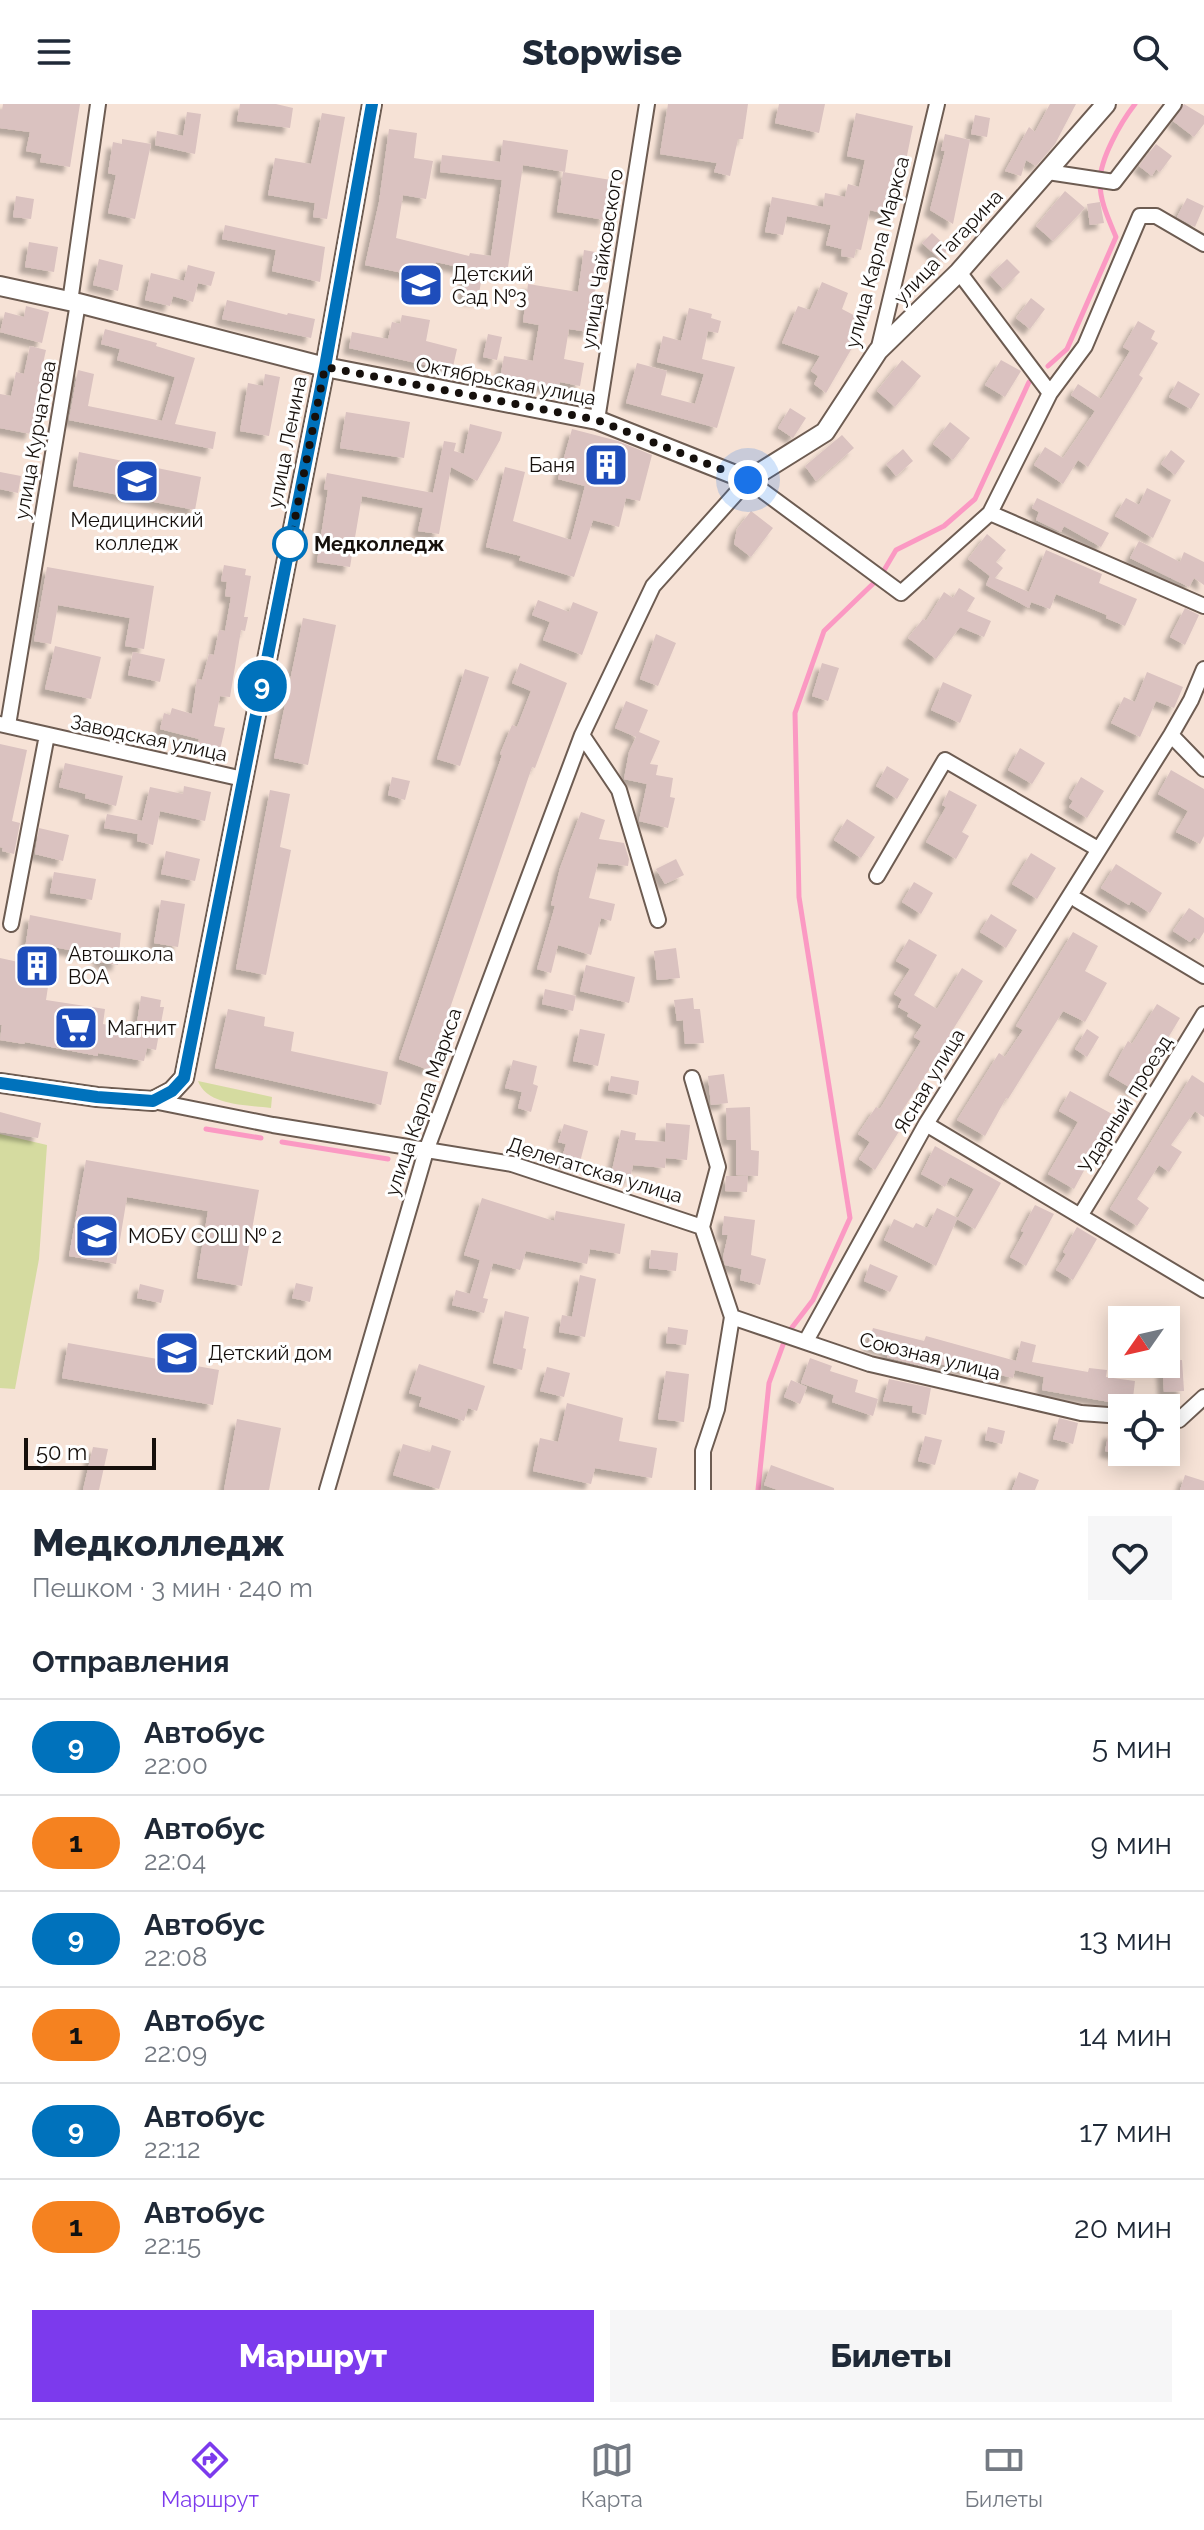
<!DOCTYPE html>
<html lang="ru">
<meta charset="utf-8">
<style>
body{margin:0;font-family:Raleway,sans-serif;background:#f6f6f7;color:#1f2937;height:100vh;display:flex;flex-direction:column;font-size:30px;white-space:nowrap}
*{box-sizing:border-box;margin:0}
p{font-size:26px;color:#747a83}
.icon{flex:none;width:44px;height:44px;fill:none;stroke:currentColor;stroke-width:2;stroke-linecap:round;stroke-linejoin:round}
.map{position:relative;height:1386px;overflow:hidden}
.side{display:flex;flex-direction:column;background:#fff;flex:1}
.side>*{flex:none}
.badge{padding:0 16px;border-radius:26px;font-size:28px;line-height:52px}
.needle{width:52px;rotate:236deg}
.fabs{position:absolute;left:1108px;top:1202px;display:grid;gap:16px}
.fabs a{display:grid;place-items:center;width:72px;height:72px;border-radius:0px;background:#fff;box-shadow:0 4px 20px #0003;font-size:40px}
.scale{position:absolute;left:24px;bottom:20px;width:132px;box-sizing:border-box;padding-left:8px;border:4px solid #16100c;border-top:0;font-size:22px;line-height:28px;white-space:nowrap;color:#16100c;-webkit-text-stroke:6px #fff;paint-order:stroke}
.you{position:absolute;width:40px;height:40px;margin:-20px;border:6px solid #fff;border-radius:50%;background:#1a73e8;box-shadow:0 0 0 12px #1a73e833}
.map>.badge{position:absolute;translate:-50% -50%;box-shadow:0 0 0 4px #fff}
h2{padding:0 32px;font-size:30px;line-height:72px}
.round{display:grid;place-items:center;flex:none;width:84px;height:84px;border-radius:0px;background:#f6f6f7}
.headline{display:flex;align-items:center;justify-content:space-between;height:136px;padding:0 32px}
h1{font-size:38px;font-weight:800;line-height:60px}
.primary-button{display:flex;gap:16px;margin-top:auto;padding:16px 32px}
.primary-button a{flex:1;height:92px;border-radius:0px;background:#7c3aed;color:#fff;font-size:32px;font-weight:800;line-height:92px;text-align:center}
.primary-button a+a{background:#f6f6f7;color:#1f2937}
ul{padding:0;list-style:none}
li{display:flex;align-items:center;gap:24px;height:96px;padding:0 32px;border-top:2px solid #e0e1e3}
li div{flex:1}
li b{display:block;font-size:30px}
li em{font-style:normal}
li .badge{min-width:88px;font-weight:700;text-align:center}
header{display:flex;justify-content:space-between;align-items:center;height:104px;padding:0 32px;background:#fff;font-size:36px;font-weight:800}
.menu{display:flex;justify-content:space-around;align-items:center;height:112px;border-top:2px solid #e0e1e3;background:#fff;font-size:22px;color:#747a83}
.menu a{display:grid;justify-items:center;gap:4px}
.menu .current{color:#7c3aed}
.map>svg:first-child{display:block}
</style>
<header><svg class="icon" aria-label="menu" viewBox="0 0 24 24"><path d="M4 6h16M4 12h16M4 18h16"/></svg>Stopwise<svg class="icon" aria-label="search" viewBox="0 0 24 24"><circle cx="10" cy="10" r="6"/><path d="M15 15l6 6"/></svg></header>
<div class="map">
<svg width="1204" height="1386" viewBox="0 0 1204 1386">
<defs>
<filter id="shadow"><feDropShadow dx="-6" dy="6" stdDeviation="2" flood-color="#0004"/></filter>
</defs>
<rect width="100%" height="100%" fill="#f6e2d6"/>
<path fill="#d5dba0" d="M198 977 272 993 271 1004C248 1001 207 1002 198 977Z
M0 1030 47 1041 39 1155 15 1285 0 1284Z"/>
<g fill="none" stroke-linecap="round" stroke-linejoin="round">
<path stroke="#fb99c3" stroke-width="5" d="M1048 262 1067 245 1116 133C1109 116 1100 98 1100 79 1099 56 1121 18 1135 0
M206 1025 261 1034
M282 1038 388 1055
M758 1386 769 1279 787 1230 813 1196 850 1114 799 793 795 609 824 527 880 473 896 446 944 422 975 395 1029 278"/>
</g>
<path fill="#dac2c0" filter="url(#shadow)" d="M3 0H80L70 63 40 58 42 50 26 47 30 28 0 24V6H2Z
M240 0H276L293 4 290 24 237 17Z
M668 0H748L743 35H738L730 72 714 68 717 59 660 50Z
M779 0H825L819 29 775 19Z
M1050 0H1076L1055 40 1036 62 1026 56 1021 72 1005 67 1029 23 1035 28Z
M1184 0 1204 12V20L1194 33 1173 17Z
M187 8 201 10 195 50 155 41 157 27 183 32Z
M322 9 345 13 327 115 313 113 315 99 268 91 275 54 311 60Z
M856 9 913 22 899 91 896 94 899 98 896 113 870 106 861 146 856 145 854 154 841 152 842 145 826 141 831 121 787 112 783 131 765 128 772 93 823 103 825 89 845 93 848 80 859 83 865 56 847 52Z
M975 11 990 14 987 33 971 30Z
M389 25 417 29 414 54 433 57 426 95 403 91 396 134 469 152 470 149 491 152 502 76 440 68 442 51 500 58 503 36 568 46 565 68 523 61 507 170 483 166 478 196 463 194 467 165 436 158 433 173 418 169 417 172 365 161 379 98Z
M945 30 970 36 953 120 930 106 945 47H941Z
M122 35 151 40 135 115 108 109 116 71 108 69 113 38 122 40Z
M1156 40 1172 52 1160 68 1156 65 1152 72 1139 62Z
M563 68 611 76 605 116 557 108Z
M1065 87 1085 104 1053 137 1036 122Z
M16 92 34 95 31 115 13 113Z
M1187 94 1204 102 1195 123 1177 113Z
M1100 98 1104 119 1090 121 1087 100Z
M225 121 325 143 320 178 272 167 276 146 222 135Z
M932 129 947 143 943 158 922 139Z
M29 138 58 143 54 168 25 163Z
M584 146 601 149 589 228 569 225 564 255 584 259 580 282 560 278 558 285 500 275 504 252 533 257 539 221 523 218 528 180 578 188Z
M99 155 123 161 118 187 93 181Z
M1007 155 1020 168 1003 185 990 171Z
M188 161 215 168 211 182 198 179 193 198 173 192 170 202 145 196 151 169 184 177Z
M822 178 848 189 842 205 867 218 826 289 814 280 818 272 811 267 820 252 782 239 798 202 810 206Z
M1031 194 1045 205 1030 225 1016 214Z
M227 196 287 211 288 209 315 215 311 234 222 215Z
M26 202 49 208 42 239 0 228 5 208 24 213Z
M689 204 712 210 711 214 721 217 718 229 708 227 702 255 735 263 717 324 626 299 637 259 667 267 661 291 695 300 704 270 657 258 663 232 681 237Z
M402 211 430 216 426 237 457 245 452 267 349 244 352 228 388 235 392 218 400 220Z
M1138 217 1155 227 1151 235 1158 239 1139 271 1143 274 1088 363 1078 356 1063 380 1034 361 1045 343 1063 354 1095 307 1071 291 1078 280 1101 295 1130 247 1123 243Z
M105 225 157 239 156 242 195 254 175 320 216 328 213 345 69 316 78 266 94 270 88 302 162 317 175 273 117 256 120 245 101 240Z
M488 230 502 233 497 256 483 253Z
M30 242 46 246 40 273 44 274 31 330 0 324V290L11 292 16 268 24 270Z
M902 256 921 272 895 303 877 287Z
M1001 256 1021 267 1005 293 985 281Z
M265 270 280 273 269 332 240 327 248 279 263 282Z
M1178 277 1200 290 1191 305 1169 293Z
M790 304 806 314 793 334 778 324Z
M346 308 410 318 404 354 340 344Z
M950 318 970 334 953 356 933 340Z
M470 320 502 328 500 336 477 377 451 363 439 430 418 427 423 404 362 392 350 463 317 458 328 386 324 385 327 369 433 389 444 337 456 339 454 347 464 350Z
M572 325 618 337 652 351 640 397 626 394 619 423 593 416 574 473 519 456 521 452 486 443 505 363 525 368 513 417 571 436 585 382 558 375Z
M842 331 854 344 816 377 805 362Z
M903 345 913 357 896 372 886 360Z
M1171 346 1185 357 1175 371 1161 360Z
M79 348 201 373 195 406 73 382Z
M0 368 21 372 18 389 0 385Z
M1147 384 1171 396 1153 434 1115 412 1126 394 1139 401Z
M1037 394 1109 429 1101 443 1064 422 1061 428 1036 416 1039 408 1032 404Z
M751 407 773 424 751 453 734 440 737 425Z
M987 430 1006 446 996 458 1003 464 995 474 1029 488 1046 446 1102 470 1099 479 1137 495 1125 522 1106 514 1107 511 1056 490 1050 505 1031 498 1029 504 986 481 990 472 968 455Z
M1139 437 1180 458 1184 448 1204 458V481L1194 474 1189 483 1130 454Z
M224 461 246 465 245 471 251 472 244 513H248L245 527 241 526 230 593 220 592 214 622 225 624 220 646 197 642 199 635 160 625 164 609 170 611 172 604 192 610 197 575 202 576 209 550 214 551 219 526 225 527 231 493 225 492 227 478 221 477Z
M47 463 154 482 144 545 125 542 130 514 58 501 51 540 34 537Z
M959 484 975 494 967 507 991 517 984 533 960 523 936 555 908 534 923 515 926 517 944 488 953 494Z
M538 496 569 508 573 498 598 508 582 551 543 536 550 518 532 511Z
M1185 504 1199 511 1185 541 1170 533Z
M303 514 336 521 308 661 274 654Z
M656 530 676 539 658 582 640 575Z
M55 542 101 553 91 595 45 585Z
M133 548 165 555 160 578 128 571Z
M520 559 567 579 535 664 532 663 429 966 399 955 502 651 500 650 512 621 517 623 531 587 512 579Z
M822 559 839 564 828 597 812 592Z
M465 565 489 573 460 662 437 655Z
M1147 568 1183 583 1174 604 1156 597 1140 633 1111 619 1124 593 1135 598Z
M943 578 972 591 960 619 931 606Z
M626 597 648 606 639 628 660 637 650 660 658 661 656 671 673 674 670 693 675 694 668 724 639 717 647 680 624 675 629 648 636 633 615 624Z
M0 640 27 646 12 717 20 719 14 750 2 747 3 744 0 743Z
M1020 644 1045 659 1032 680 1008 666Z
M65 659 123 672 116 702 85 694 86 690 59 683Z
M887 662 909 675 897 695 876 682Z
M1171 666 1204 685V732L1200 740 1176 728 1188 707 1158 690Z
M392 673 410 677 405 696 388 691Z
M1081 673 1104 687 1087 714 1069 703 1073 697 1069 694Z
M184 682 211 688 205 717 160 707 153 741 137 737 138 730 104 724 107 710 142 717 150 683 183 690Z
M270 686 290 690 280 743 291 746 266 871 236 865Z
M949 686 977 701 962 728 969 732 956 755 926 738 946 703 942 701Z
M581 708 605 716 599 735 624 739 629 755 628 762 598 759 589 794 615 800 611 817 601 814 591 851 558 841 551 869 537 865 555 802 551 801 560 764Z
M847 715 875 733 861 754 834 736Z
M39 724 69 731 63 757 35 750Z
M166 747 200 755 195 777 161 770Z
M1031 749 1056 764 1037 795 1012 780Z
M676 755 684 771 665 780 656 765Z
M1116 760 1162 789 1150 809 1131 797 1129 801 1101 784Z
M54 768 96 775 92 796 50 789Z
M914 778 933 789 921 810 902 798Z
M161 796 185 800 178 843 154 839Z
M1189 804 1204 814V828L1199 836 1194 833 1190 838 1173 827Z
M991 810 1017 826 1006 844 980 828Z
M30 811 121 829 118 861 99 858 100 852 54 843 46 896 105 905 103 920 136 926 141 892 161 896 160 903H164L156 946 147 944 144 957 98 949V952L25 938 24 940 0 936 2 921H0V854L23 859Z
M1073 828 1098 842 1085 867 1107 879 1085 918 1063 907 1008 995 1006 994 985 1032 957 1016 999 949 1005 953 1023 926 1016 922Z
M909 835 937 851 914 891 937 905 962 864 983 877 952 927 954 928 896 1016 903 1021 875 1066 859 1055 870 1038 858 1030 876 1003 880 1005 921 937 914 933 922 921 907 912 909 909 898 903 902 895 894 890 910 865 896 857Z
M676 844 680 874 657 876 654 847Z
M586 861 635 873 629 899 580 887Z
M545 885 576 892 573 907 542 900Z
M693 894 694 905H700L704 939 685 940 683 916 677 917 674 896Z
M1157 900 1180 914 1136 987 1109 971 1128 937 1132 940Z
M228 905 265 913 264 922 294 928 291 947 388 968 381 1001 215 964Z
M580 925 605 930 598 962 573 957Z
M1087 925 1099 933 1087 953 1075 945Z
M513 956 537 962 533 980 538 982 531 1008 518 1004 522 988 505 984Z
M724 970 728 999 711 1001 708 972Z
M1192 971 1204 979V1013L1195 1007 1171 1041 1182 1048 1169 1068 1159 1061 1137 1095 1149 1104 1137 1122 1110 1105Z
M611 972 639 977 637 991 608 986Z
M1070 987 1114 1011 1074 1085 1048 1070 1078 1018 1059 1007Z
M750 1003 751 1046 759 1047 758 1072 736 1071V1036H727L726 1004Z
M0 1008 41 1019 38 1034 0 1028Z
M666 1019 690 1021 687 1056 666 1054 665 1064 633 1061 630 1075 611 1071 621 1026 636 1029 635 1036 665 1038Z
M564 1020 588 1027 579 1062 561 1057 566 1040 558 1038Z
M935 1042 1001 1079 975 1125 957 1115 936 1162 884 1136 894 1115 913 1124 916 1119 927 1124 937 1104 958 1114 974 1085 950 1073 945 1083 921 1070Z
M86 1056 259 1086 242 1182 197 1174 208 1107 127 1093 116 1160 69 1152Z
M726 1072H748L747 1088 725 1087Z
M482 1094 554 1117 556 1107 625 1120 620 1150 590 1145 587 1160 526 1147 520 1166 493 1159 483 1194 488 1195 484 1209 452 1201 456 1186 470 1190 480 1156 464 1151Z
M1035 1101 1054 1110 1026 1162 1010 1153 1024 1128 1021 1127Z
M724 1112 755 1116 751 1151 766 1155 760 1181 740 1176 742 1165 725 1161 723 1153 728 1131H722Z
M1077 1123 1097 1135 1073 1176 1056 1166 1066 1150 1063 1148Z
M651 1146 678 1149 676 1167 649 1164Z
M870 1160 898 1172 890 1188 864 1177Z
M580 1171 596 1175 585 1233 559 1228 562 1211 572 1213Z
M296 1179 313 1183 310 1198 292 1194Z
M140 1180 164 1186 161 1199 137 1194Z
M505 1207 529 1213 523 1244 526 1245 522 1266 493 1259Z
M668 1223 688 1226 686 1241 666 1239Z
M873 1224 924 1237 926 1232 1016 1257 1021 1237 1036 1241 1032 1258 1088 1268 1089 1264 1107 1266 1106 1273 1135 1277 1132 1302 1042 1286 1044 1273 1015 1266 1013 1274 967 1263V1266L935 1259 934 1265 894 1255 887 1253 888 1247 868 1241Z
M68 1239 219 1266 213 1301 62 1274Z
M810 1254 832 1262 830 1267 858 1276 855 1288 878 1295 873 1312 832 1298 834 1291 801 1279Z
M1182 1256 1184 1287 1164 1288 1162 1260H1166V1257Z
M419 1260 485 1282 477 1307 468 1304 464 1317 419 1302 422 1293 409 1289Z
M547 1263 570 1269 564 1293 540 1287Z
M666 1267 689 1270 684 1318 658 1315Z
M889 1275 931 1284 926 1311 912 1308 913 1302 883 1297Z
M791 1276 807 1283 800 1300 784 1293Z
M567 1299 623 1314 619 1337 657 1344 652 1374 595 1364 591 1380 533 1367 540 1334 558 1338Z
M1059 1314 1078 1319 1073 1340 1053 1335Z
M237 1315 281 1324 269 1386H224Z
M988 1323 1005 1327 1002 1340 985 1336Z
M1109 1328 1122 1331V1351L1105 1347Z
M925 1332 942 1336 935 1361 918 1357Z
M403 1340 430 1348 432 1341 451 1347 439 1385 393 1371Z
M93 1343 108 1345 99 1386H83Z
M771 1361 834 1384V1386H778L764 1381Z
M1019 1368 1039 1376 1035 1386H1012Z
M1185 1371 1204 1377V1386H1180Z"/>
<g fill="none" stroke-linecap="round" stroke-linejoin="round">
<g stroke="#6d5c52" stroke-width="18">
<path id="minor" d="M1048 68 1114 78 1174 0
M959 168 1050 289
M70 198 98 0
M878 247 937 0
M597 316 647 0
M990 409 1204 502
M0 620 243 675
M8 621 78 199
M582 631 619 686 658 816
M1171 631 1204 665
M877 772 945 656 1098 745
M1077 796 1204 872
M11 820 47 631
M692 974 718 1063 702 1123 732 1213 717 1305 703 1347V1386
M153 997 273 1021 512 1060 702 1123
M926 1020 1204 1186
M1080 1112 1204 910
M732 1213 870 1260 1081 1309 1122 1312
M806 1237 926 1020 1171 631 1191 596 1204 565
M1166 1315 1179 1316 1204 1293
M327 1386 426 1047 582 631 653 482 748 376 901 489 990 409 1050 289 1085 242 1140 112H1156L1204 140"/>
</g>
<g stroke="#6d5c52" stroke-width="22">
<path id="tertiary" d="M0 182 78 199 325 263 597 316 748 376 825 328 878 247 959 168 1106 0
M0 979 97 993 153 997 172 987 184 974 325 263 372 0"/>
</g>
<use href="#minor" stroke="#fff" stroke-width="14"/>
<use href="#tertiary" stroke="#fff" stroke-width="18"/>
</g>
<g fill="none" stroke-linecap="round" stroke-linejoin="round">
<g stroke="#fff" stroke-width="18">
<path id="line" d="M0 979 97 993 153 997 172 987 184 974 325 263 372 0"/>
</g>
<use href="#line" stroke="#0072bc" stroke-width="12"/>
<path stroke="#16100c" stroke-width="8" stroke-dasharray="0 14.4" d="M290 440 325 263 597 316 748 376"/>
</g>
<defs>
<g id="school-square" transform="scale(2.3)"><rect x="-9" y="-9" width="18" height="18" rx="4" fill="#1e4dbb" stroke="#fff"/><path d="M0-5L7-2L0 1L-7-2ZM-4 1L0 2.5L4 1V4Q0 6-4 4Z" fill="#fff"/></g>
<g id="building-square" transform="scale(2.3)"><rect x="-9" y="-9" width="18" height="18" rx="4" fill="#1e4dbb" stroke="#fff"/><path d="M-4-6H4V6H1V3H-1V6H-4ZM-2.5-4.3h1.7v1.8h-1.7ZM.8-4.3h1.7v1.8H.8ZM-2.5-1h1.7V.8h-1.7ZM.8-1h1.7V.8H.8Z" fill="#fff"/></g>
<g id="university-square" transform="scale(2.3)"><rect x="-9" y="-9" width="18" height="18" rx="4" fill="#1e4dbb" stroke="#fff"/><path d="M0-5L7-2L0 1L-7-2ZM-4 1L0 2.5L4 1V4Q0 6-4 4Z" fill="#fff"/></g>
<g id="supermarket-square" transform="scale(2.3)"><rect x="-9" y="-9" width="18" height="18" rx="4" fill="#1e4dbb" stroke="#fff"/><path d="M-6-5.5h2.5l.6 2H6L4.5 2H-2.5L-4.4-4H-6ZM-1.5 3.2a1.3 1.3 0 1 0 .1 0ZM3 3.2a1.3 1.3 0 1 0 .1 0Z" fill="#fff"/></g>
</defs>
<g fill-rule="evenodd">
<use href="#school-square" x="421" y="181"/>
<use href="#building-square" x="606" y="361"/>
<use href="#university-square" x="137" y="377"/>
<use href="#building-square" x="37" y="862"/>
<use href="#supermarket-square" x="76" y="924"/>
<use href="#school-square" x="97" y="1132"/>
<use href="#school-square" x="177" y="1249"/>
</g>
<circle fill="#fff" stroke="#0072bc" stroke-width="4" cx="290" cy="440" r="16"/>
<g text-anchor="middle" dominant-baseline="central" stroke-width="6" stroke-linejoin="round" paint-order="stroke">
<g font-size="20" fill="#16100c" stroke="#fff">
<text transform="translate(948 143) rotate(-47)">улица Гагарина</text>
<text transform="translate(877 148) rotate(-75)">улица Карла Маркса</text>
<text transform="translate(602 155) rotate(-81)">улица Чайковского</text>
<text transform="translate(506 277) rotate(11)">Октябрьская улица</text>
<text transform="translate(35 336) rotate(-80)">улица Курчатова</text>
<text transform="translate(287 338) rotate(-79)">улица Ленина</text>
<text transform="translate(149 634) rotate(12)">Заводская улица</text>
<text transform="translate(929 977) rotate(-59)">Ясная улица</text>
<text transform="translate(423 998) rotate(-71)">улица Карла Маркса</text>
<text transform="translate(1125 1000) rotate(-58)">Ударный проезд</text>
<text transform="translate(595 1066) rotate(17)">Делегатская улица</text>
<text transform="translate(930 1252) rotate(14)">Союзная улица</text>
</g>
<g font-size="20" fill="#16100c" stroke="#fff" text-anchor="start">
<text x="452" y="170">Детский<tspan x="452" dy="23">Сад №3</tspan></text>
<text x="575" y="361" text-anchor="end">Баня</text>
<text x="137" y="416" text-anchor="middle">Медицинский<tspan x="137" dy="23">колледж</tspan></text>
<text x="68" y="850">Автошкола<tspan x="68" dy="23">ВОА</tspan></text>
<text x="107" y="924">Магнит</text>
<text x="128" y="1132">МОБУ СОШ № 2</text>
<text x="208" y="1249">Детский дом</text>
</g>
<g font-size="20" font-weight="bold" fill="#16100c" stroke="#fff" text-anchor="start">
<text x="314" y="440">Медколледж</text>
</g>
</g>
</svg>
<div class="fabs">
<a><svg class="needle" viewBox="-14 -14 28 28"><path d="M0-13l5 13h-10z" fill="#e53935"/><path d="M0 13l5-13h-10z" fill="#747a83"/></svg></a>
<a><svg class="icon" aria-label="locate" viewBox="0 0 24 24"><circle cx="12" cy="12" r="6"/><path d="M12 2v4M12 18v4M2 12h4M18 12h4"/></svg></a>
</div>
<div class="scale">50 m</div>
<div class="you" style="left:748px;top:376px"></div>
<b class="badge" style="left:262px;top:582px;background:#0072bc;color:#fff">9</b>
</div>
<section class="side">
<div class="headline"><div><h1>Медколледж</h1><p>Пешком · 3 мин · 240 m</p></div><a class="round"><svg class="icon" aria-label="heart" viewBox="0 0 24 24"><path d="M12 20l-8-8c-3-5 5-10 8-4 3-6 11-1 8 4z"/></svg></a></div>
<h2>Отправления</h2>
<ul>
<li><span class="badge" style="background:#0072bc;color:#fff">9</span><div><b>Автобус</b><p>22:00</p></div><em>5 мин</em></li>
<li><span class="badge" style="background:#f58220;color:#111">1</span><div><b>Автобус</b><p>22:04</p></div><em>9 мин</em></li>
<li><span class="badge" style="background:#0072bc;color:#fff">9</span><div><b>Автобус</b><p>22:08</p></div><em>13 мин</em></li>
<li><span class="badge" style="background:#f58220;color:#111">1</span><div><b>Автобус</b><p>22:09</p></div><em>14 мин</em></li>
<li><span class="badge" style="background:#0072bc;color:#fff">9</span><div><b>Автобус</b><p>22:12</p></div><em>17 мин</em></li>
<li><span class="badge" style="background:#f58220;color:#111">1</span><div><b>Автобус</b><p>22:15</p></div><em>20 мин</em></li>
</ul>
<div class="primary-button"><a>Маршрут</a><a>Билеты</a></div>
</section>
<nav class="menu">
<a class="current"><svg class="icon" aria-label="directions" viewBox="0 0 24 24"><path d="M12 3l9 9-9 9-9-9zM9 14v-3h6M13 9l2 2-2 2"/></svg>Маршрут</a>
<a><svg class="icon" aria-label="map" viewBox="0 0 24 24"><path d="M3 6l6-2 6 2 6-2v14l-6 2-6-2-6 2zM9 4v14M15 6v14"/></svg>Карта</a>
<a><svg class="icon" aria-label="tickets" viewBox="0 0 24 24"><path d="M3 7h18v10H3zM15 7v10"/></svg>Билеты</a>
</nav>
